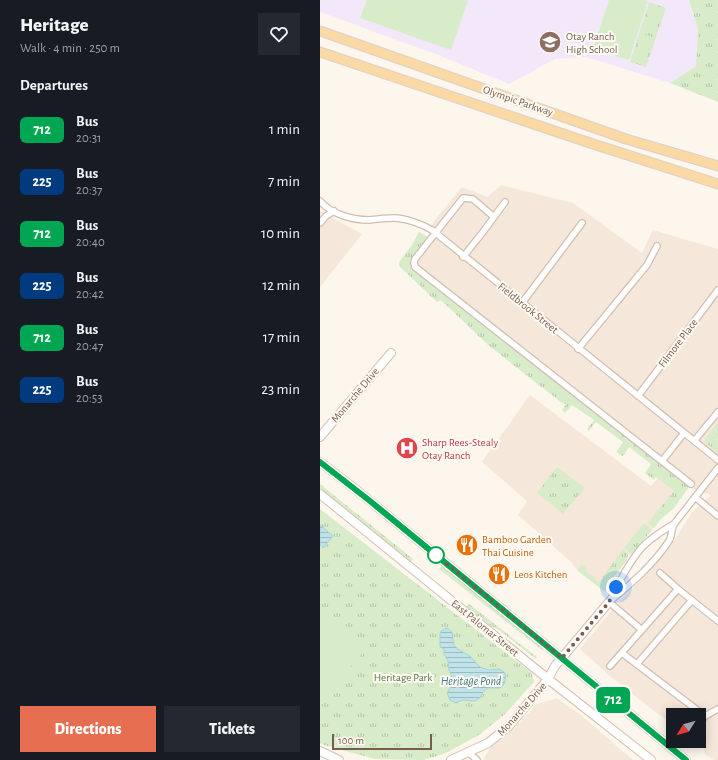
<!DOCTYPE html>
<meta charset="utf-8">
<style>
body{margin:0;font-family:"Alegreya Sans",sans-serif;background:#242831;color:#f1f3f6;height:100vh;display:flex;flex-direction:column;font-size:15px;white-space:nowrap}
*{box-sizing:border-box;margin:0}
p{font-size:13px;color:#9ea1a6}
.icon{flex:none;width:22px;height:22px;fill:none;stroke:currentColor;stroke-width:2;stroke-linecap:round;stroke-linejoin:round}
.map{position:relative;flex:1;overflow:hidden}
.details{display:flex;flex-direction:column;background:#171b24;width:320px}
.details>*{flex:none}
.badge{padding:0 8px;border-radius:6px;font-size:14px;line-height:26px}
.needle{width:26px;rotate:233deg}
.fabs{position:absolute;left:346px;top:708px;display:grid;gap:8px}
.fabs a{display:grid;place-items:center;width:40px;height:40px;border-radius:0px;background:#171b24;box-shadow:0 2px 10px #0003;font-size:20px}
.scale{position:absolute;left:12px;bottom:10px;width:100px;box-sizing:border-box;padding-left:4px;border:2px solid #7a5c4d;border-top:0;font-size:11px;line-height:14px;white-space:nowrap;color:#7a5c4d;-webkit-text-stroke:3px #fffaf3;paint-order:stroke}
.you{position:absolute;width:20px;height:20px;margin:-10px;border:3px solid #fff;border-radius:50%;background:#1a73e8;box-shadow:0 0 0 6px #1a73e833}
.map>.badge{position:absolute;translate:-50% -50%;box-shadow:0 0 0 2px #fff}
h2{padding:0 20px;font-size:15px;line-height:36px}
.round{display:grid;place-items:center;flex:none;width:42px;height:42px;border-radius:0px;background:#242831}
.overview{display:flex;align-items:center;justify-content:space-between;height:68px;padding:0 20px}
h1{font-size:19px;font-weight:800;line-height:30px}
.button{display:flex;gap:8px;margin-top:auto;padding:8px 20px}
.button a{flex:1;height:46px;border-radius:0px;background:#e76f51;color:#fff;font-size:16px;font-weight:800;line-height:46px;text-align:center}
.button a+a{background:#242831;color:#f1f3f6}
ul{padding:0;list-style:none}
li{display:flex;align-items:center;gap:12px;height:52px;padding:0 20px}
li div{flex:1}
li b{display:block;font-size:15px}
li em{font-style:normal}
li .badge{min-width:44px;font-weight:700;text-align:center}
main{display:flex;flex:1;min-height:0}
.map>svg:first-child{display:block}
</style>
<main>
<section class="details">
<div class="overview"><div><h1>Heritage</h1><p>Walk · 4 min · 250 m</p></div><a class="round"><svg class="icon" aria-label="heart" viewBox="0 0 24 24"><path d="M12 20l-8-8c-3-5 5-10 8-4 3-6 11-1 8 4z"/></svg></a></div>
<h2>Departures</h2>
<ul>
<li><span class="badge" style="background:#00a651;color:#fff">712</span><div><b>Bus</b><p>20:31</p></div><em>1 min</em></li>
<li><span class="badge" style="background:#003b80;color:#fff">225</span><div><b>Bus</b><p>20:37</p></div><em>7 min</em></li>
<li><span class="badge" style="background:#00a651;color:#fff">712</span><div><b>Bus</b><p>20:40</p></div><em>10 min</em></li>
<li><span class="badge" style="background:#003b80;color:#fff">225</span><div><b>Bus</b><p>20:42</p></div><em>12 min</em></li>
<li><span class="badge" style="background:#00a651;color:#fff">712</span><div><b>Bus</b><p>20:47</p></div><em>17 min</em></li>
<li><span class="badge" style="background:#003b80;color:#fff">225</span><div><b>Bus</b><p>20:53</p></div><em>23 min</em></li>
</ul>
<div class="button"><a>Directions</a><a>Tickets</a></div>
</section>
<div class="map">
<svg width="398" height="760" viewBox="0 0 398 760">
<defs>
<pattern id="grass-tufts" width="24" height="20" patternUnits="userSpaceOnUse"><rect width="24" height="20" fill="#d8ecc9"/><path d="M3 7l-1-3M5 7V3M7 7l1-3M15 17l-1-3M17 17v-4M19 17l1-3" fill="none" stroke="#b4c2a5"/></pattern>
<pattern id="water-rules" width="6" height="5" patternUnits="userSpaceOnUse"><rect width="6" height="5" fill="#bfe3e8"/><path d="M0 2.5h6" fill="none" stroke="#a0bbbe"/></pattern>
</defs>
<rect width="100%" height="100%" fill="#fdf6ec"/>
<path fill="#f5e8da" d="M181 185 253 203 322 253 333 230 398 249V760H394L385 754 382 744 378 741H379V715H353V724L338 714 292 678 260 649 291 611 319 582 352 544 372 512 391 495 369 487 347 470 92 264 91 262 97 250 108 237 114 221 142 187 167 197Z
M0 211 42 234 0 287Z
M210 395 331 486 341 475 365 492 354 508 342 518 311 554H308L307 560 289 583 285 592 257 570 251 562 198 515 207 501 162 462Z
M237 698 262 716 313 760H165L164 758 170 748 195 728 217 704Z"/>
<path fill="#f3e8fa" d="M0 0H369L378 29 376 66 350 83 266 57 235 59 189 84 118 55 0 12Z"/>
<path fill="url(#grass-tufts)" d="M369 0H398V102L350 83 376 66 378 29Z
M329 2 346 8 326 67 310 62Z
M99 232 108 237C102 245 92 254 92 264L369 487 354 508 342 518 334 528 328 523 354 491 336 477 334 480 325 473 331 464 309 447 303 456 296 452 303 442 276 422 269 431 267 429 274 420 252 405 245 413 242 410 246 404 242 403 168 345 121 300 117 302 80 267 79 262 92 245Z
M398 422V453L386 443 385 439Z
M237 467 265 488 243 514 217 493Z
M0 484 93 559 90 562 0 490Z
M0 509 212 673 214 682 185 714 159 735 126 753 104 760 55 759 4 745 0 743Z
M324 523 332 530 311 554 304 548Z
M303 549 308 554 307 560 289 583 285 592 257 570 262 564 266 568V571L279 582Z
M122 566 125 569 126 568 224 647 222 650 119 569Z
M149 604 217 657 216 659 179 630 168 624 146 607Z"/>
<path fill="#d8ecc9" d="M47 0H145L148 1 131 50 40 18Z
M289 0H324L328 1 309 60 273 49Z
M331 5 342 8 335 31 324 28Z
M322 34 333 37 326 60 315 57Z
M2 608 48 646 0 704V611Z"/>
<path fill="url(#water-rules)" stroke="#a5d3da" d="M0 525 13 536 3 548 0 545Z
M127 628 132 632 134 645 139 650 150 656 160 667 169 670 179 669 184 672 186 676 184 684 180 688H168L163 692 161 697 155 701 143 700 136 703 130 700 127 693 134 681 129 670 128 661 124 654V649L120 647V634L121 631Z"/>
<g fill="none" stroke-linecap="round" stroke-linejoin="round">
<g stroke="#d1beb0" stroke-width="8">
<path id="street" d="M0 201C11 214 32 220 49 220 57 219 65 218 74 218 85 218 102 224 112 230L398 460
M174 217 153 199 143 198 95 259 94 263 95 267 371 484
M0 223 6 216 14 211
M143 257 163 232 185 202
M202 303 262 223
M258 349 327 265 337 246
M318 396 398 290
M374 441 398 412
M342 461 364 433
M375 497 398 516
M340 573 358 589
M290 600C297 586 309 563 319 551 327 540 342 531 354 524
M289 602C311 584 333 565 349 541 352 537 351 529 354 524L398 468
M289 602 322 630
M302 653 385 716
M317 664 372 600
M290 666 358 589 398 621
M379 724 385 716 398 709
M149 753 157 760"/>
</g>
<g stroke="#d6c0b0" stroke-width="10">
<path id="secondary" d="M0 437 71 353
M0 462 39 492 366 760
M0 494 228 679 331 760
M0 751 19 760
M131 760 168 743 189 726 228 679 235 666 289 602"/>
</g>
<g stroke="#dad1cd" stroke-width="11">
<path id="primary" d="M0 31 306 139 398 166
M0 52 270 143 398 184"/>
</g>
<use href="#street" stroke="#fff" stroke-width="5.5"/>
<use href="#secondary" stroke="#fff" stroke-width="8"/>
<use href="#primary" stroke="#fbd9a5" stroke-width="9"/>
</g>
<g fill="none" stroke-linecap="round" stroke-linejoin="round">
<g stroke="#fff" stroke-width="9">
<path id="line" d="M0 462 50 501 366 760"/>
</g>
<use href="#line" stroke="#00a651" stroke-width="6"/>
<path stroke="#7a5c4d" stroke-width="4" stroke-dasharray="0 7.2" d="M116 555 242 658 289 602 296 587"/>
</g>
<defs>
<g id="school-disc" transform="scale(1.15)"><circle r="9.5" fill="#8d6e63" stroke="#fffaf3"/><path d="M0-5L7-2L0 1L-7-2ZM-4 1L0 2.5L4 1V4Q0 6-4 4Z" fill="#fff"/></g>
<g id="hospital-disc" transform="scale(1.15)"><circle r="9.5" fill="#e0444e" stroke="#fffaf3"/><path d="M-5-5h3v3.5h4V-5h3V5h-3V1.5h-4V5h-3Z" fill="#fff"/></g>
<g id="restaurant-disc" transform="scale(1.15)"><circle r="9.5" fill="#e8710a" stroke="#fffaf3"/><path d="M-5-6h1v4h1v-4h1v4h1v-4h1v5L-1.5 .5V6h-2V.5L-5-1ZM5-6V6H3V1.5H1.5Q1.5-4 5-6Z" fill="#fff"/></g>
</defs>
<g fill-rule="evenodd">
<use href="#school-disc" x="230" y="42"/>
<use href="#hospital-disc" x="87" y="448"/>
<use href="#restaurant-disc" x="147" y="545"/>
<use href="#restaurant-disc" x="179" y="574"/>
</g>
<circle fill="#fff" stroke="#00a651" stroke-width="2" cx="116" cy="555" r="8"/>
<g text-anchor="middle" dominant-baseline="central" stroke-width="4" stroke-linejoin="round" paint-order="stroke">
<g font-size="11" fill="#785e54" stroke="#fffaf3" text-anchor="start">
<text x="246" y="36">Otay Ranch<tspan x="246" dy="13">High School</tspan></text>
</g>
<g font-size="11" fill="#7a5c4d" stroke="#fffaf3">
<text transform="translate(198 101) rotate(19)">Olympic Parkway</text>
<text transform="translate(208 308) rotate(39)">Fieldbrook Street</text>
<text transform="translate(358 343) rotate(-53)">Filmore Place</text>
<text transform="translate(35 395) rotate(-50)">Monarche Drive</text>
<text transform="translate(165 628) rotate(39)">East Palomar Street</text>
<text transform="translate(202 709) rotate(-48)">Monarche Drive</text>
</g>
<g font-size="11" fill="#be3a42" stroke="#fffaf3" text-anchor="start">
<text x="102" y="442">Sharp Rees-Stealy<tspan x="102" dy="13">Otay Ranch</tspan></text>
</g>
<g font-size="11" fill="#c56008" stroke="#fffaf3" text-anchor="start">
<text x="162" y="539">Bamboo Garden<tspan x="162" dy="13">Thai Cuisine</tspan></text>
<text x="194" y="574">Leos Kitchen</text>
</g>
<g font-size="11" fill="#537a41" stroke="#fffaf3">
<text x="83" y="677">Heritage Park</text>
</g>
<g font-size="12" font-style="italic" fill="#437c86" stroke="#fffaf3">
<text x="151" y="681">Heritage Pond</text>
</g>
</g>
</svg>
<div class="fabs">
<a><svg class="needle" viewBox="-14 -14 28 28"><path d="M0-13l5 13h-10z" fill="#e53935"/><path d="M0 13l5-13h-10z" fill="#9ea1a6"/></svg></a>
</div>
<div class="scale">100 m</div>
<div class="you" style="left:296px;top:587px"></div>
<b class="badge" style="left:293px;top:700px;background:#00a651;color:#fff">712</b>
</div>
</main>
